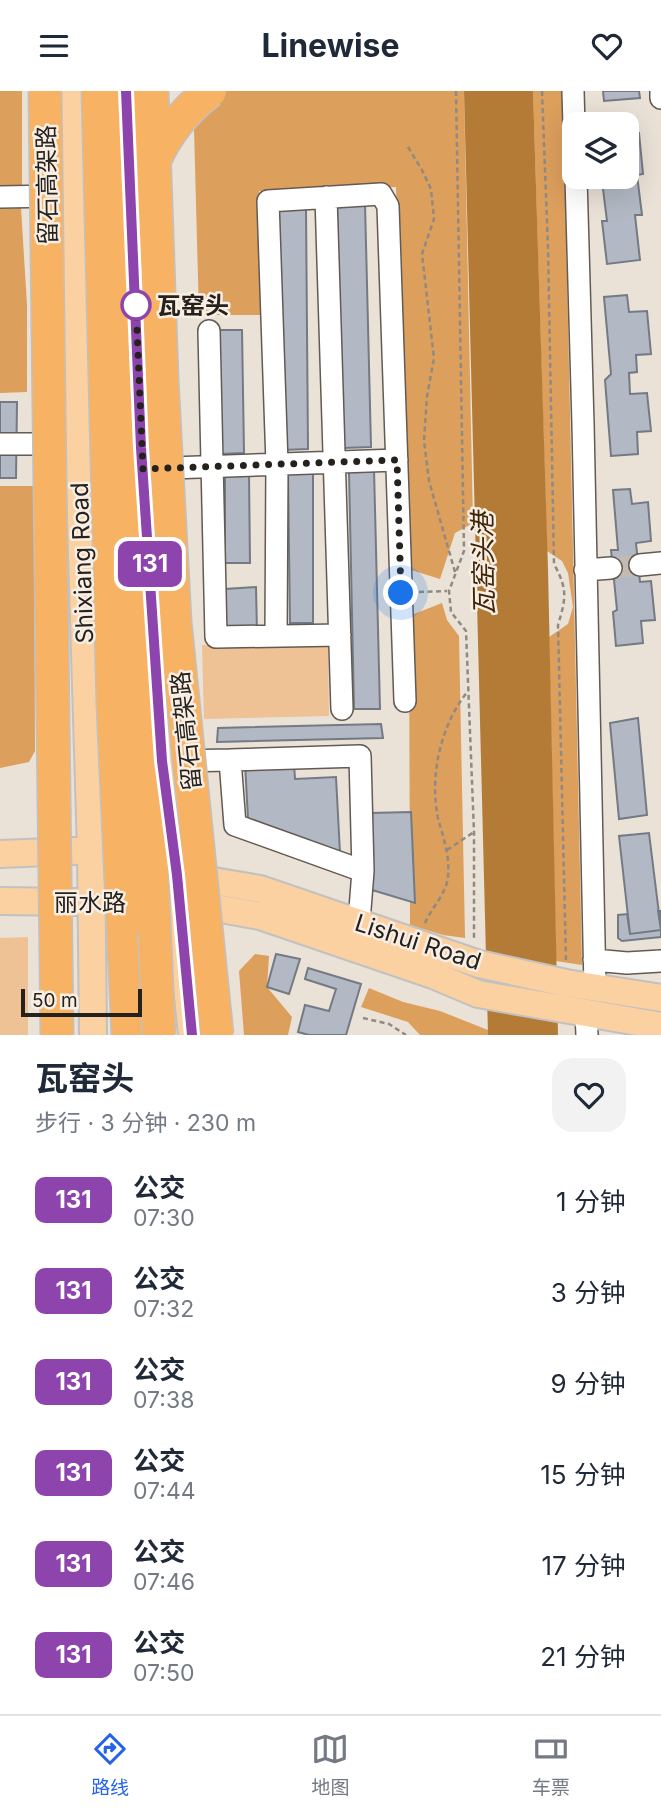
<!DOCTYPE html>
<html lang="zh">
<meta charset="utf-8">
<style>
body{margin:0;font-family:Inter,"Noto Sans SC",sans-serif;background:#f2f2f3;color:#1f2937;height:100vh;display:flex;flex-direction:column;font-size:26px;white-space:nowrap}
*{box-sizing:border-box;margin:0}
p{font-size:23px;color:#747a83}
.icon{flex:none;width:38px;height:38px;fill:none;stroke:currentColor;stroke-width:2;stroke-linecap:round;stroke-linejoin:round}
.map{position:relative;height:944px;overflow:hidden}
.side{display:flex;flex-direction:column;background:#fff;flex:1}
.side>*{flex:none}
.badge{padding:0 14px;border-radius:10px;font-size:24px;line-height:46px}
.tools{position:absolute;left:562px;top:21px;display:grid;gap:14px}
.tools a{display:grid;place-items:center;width:77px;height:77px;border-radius:14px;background:#fff;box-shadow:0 7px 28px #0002;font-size:35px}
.scale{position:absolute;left:21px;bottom:18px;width:121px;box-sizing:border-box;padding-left:7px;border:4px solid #25221e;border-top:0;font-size:19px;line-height:24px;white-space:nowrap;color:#25221e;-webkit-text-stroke:5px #f8eee4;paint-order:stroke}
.you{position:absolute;width:35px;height:35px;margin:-18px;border:5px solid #fff;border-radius:50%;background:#1a73e8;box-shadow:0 0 0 10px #1a73e833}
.map>.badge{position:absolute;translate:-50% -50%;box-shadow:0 0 0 4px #fff}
.round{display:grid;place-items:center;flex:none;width:74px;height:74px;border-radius:21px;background:#f2f2f3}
.overview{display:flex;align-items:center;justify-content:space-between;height:119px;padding:0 35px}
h1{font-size:33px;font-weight:700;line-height:52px}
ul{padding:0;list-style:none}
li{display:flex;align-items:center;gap:21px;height:91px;padding:0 35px}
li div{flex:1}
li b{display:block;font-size:26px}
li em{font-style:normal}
li .badge{min-width:77px;font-weight:700;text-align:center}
header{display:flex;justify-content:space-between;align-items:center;height:91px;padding:0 35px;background:#fff;font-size:32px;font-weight:700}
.tab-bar{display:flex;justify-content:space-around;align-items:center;height:98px;border-top:2px solid #e0e1e3;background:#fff;font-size:19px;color:#747a83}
.tab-bar a{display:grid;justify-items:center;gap:4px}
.tab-bar .current{color:#2563eb}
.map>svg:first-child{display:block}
</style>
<header><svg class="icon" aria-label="menu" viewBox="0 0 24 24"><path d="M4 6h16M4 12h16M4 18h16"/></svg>Linewise<svg class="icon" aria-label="heart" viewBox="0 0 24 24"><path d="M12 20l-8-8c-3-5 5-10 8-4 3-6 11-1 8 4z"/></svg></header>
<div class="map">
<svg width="661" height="944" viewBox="0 0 661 944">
<rect width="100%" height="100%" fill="#eae1d7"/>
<path fill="#eec294" d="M328 553 329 625 204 628 202 554Z
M28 846V944H0V847Z"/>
<path fill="#dc9f5c" d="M0 0H22V94H0Z
M193 0H464L473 432 455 442 440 488 411 479 396 96 259 100 261 224H199Z
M533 0H563L582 874 556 870 549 546 568 533 573 516 568 482 562 470 547 460Z
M21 117 27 214V301L0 302V118Z
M0 395H34L35 660 29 671 0 677Z
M442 512 447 529 459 545 465 847 443 844 410 834 409 525Z
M255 863 269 865 267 896 292 926 288 944H244L239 880Z
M369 897 403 911 440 920 488 939V944H420L408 931 361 916Z"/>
<path fill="#b47b36" d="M464 0H533L548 478 558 944H488Z"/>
<path fill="#b2b9c4" stroke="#747a84" stroke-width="2" d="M603 0H639L640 7 604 10Z
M639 42 643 83 637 84 642 124H635L640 169 607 173 602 130H607L602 90 607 88V86H626V43Z
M365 112 371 356 343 357 337 113Z
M306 118 308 358 282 359 276 119Z
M627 204 629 221 647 220 651 263 636 264 637 281 629 282 630 303 647 302 651 340 637 341 638 363 611 365 605 289 611 283 604 206Z
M219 239H242L244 362 220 363Z
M0 311H17L16 387H0Z
M374 378 380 618H354L349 381Z
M288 382H313V532H290Z
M225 384H249L250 472H225Z
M630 398 632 413 648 411 651 450 636 452 640 491 651 490 655 529 641 530 643 552 616 555 613 521 617 519 611 459H618L613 399Z
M256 496 257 541H225V498Z
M638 627 647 724 619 728 610 632Z
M381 633 383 647 217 651 218 637Z
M245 672H294L295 688 336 686 340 762 248 728Z
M411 721 415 812 372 799 370 722Z
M649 742 661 839 630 843 619 745Z
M658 820H661V846L622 850 618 847V824L627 823 630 843 661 839Z
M276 863 300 868 289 903 267 896Z
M308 877 361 893 346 944H309L298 941 305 914 329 920 336 898 305 888Z"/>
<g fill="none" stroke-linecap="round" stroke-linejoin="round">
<path stroke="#c3bbb2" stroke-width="21" stroke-dasharray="21 10" stroke-linecap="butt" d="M611 477 640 474"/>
<g stroke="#635b53" stroke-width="24">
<path id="minor" d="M573 0 574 36
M661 0V7
M576 86 583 333 595 897
M0 106 57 105
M326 106 342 618
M209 240 216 546 340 544
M0 353H61
M143 378 397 369
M640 474 661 472
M585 479 611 477
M276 545 277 373 268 110 381 103 388 115 405 610
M230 669 360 665 363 780
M178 670 230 669 235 734 363 780 359 831
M594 869 627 872 661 870
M586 923 587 944"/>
</g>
<g stroke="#c2c1c0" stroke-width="30">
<path id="major" d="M68 0 91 760 93 944
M161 645 192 944
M0 763 75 760
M184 785 260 798 479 873 566 892 661 907
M0 810 75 811
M187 812 260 825 433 884 478 903 661 935"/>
</g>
<g stroke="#c2c1c0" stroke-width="35">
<path id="highway" d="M123 834 128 944"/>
</g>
<path stroke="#908a82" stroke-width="2.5" stroke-dasharray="5 3.5" stroke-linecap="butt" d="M456 0 464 460 449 500 451 521 466 540 474 741V850
M542 0 548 157 554 473C568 499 566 507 558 534L566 871
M408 56 422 79 431 98 434 128 422 163 434 267 427 305 424 350 429 390 455 481
M419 501 447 500
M447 759 474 741
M425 832C432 816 447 802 448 785 450 764 443 746 438 727 429 685 441 633 468 600
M363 927 389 933 406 944"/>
<use href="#minor" stroke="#fff" stroke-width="21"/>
<use href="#major" stroke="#fbd1a1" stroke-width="26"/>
<use href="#highway" stroke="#f8b263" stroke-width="32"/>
<g stroke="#c2c1c0" stroke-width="35" stroke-linecap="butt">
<path id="highway-bridge" d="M45 0 57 944
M98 0 113 614 123 834
M121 0 128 240 159 944
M152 0 162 289 175 531 217 944
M154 71C166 43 185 19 210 0"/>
</g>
<use href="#highway-bridge" stroke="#f8b263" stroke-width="32"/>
</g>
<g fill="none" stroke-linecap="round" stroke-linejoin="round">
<g stroke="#fff" stroke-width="16">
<path id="line" d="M126 0 141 357 162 670 177 784 192 944"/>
</g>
<use href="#line" stroke="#8e44ad" stroke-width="10"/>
<path stroke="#25221e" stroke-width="7" stroke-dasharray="0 12.6" d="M136 214 143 378 397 369 401 502"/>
</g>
<circle fill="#fff" stroke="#8e44ad" stroke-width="3.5" cx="136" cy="214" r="14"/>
<g text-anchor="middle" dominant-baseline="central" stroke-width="5" stroke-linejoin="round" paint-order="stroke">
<g font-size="24" fill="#25221e" stroke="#f8eee4">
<text transform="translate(47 94) rotate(-91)">留石高架路</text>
<text transform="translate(82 472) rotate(-92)">Shixiang Road</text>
<text transform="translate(186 640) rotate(-96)">留石高架路</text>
<text x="90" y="811">丽水路</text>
<text transform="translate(418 851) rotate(18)">Lishui Road</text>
</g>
<g font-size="24" font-weight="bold" fill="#25221e" stroke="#f8eee4" text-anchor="start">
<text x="157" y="214">瓦窑头</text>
</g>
<g font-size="26" font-style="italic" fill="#3e2507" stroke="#f8eee4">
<text transform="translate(483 473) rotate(-91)">瓦窑头港</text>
</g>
</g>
</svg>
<div class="tools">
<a><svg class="icon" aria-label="layers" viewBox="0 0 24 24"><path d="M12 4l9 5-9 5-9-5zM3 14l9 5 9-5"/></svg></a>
</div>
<div class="scale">50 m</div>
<div class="you" style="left:401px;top:502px"></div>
<b class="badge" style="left:150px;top:473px;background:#8e44ad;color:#fff">131</b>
</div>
<section class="side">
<div class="overview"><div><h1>瓦窑头</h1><p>步行 · 3 分钟 · 230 m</p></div><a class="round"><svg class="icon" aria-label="heart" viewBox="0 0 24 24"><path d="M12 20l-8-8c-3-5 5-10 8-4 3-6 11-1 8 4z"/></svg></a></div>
<ul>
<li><span class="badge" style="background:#8e44ad;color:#fff">131</span><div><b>公交</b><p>07:30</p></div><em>1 分钟</em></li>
<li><span class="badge" style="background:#8e44ad;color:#fff">131</span><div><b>公交</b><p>07:32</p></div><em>3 分钟</em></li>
<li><span class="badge" style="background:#8e44ad;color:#fff">131</span><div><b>公交</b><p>07:38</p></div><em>9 分钟</em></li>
<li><span class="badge" style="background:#8e44ad;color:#fff">131</span><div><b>公交</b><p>07:44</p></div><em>15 分钟</em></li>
<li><span class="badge" style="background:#8e44ad;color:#fff">131</span><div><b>公交</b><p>07:46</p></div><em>17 分钟</em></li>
<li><span class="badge" style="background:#8e44ad;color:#fff">131</span><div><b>公交</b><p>07:50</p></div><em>21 分钟</em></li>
</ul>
</section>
<nav class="tab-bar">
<a class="current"><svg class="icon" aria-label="directions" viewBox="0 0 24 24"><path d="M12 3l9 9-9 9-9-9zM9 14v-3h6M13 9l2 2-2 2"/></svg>路线</a>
<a><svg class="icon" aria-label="map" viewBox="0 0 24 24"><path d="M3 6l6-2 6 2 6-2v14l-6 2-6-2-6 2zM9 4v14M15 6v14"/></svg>地图</a>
<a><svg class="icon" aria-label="tickets" viewBox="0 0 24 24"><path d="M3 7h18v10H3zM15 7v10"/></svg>车票</a>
</nav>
